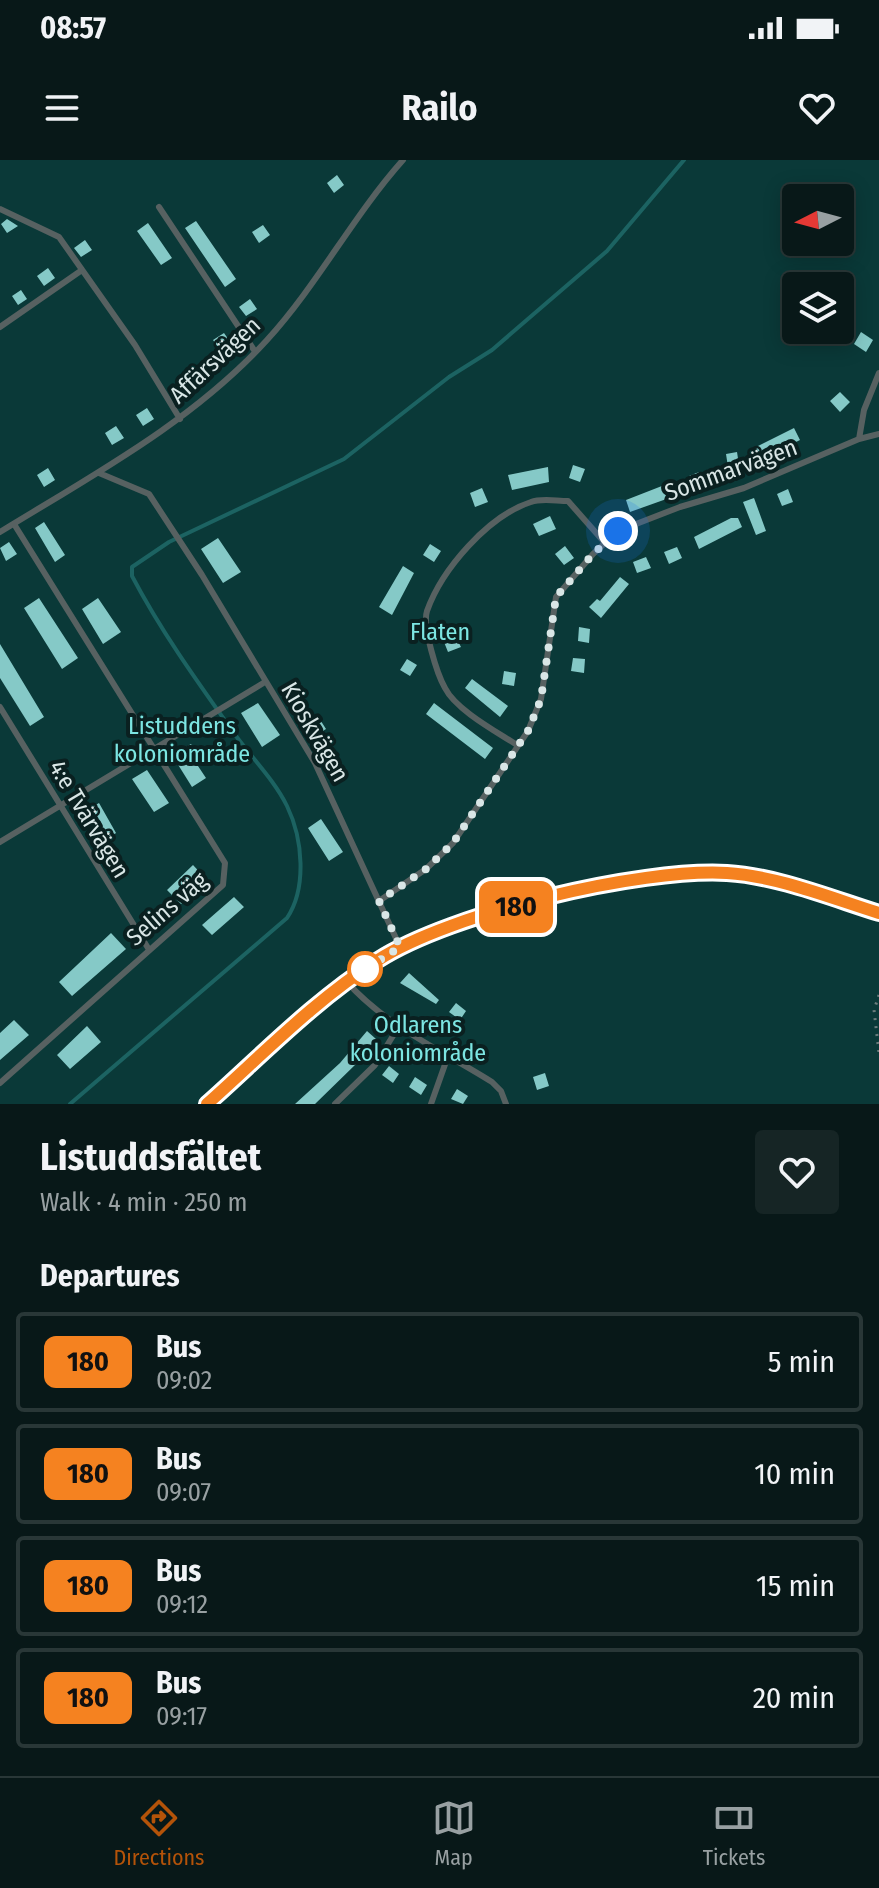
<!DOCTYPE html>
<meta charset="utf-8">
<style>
body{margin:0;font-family:"Fira Sans Condensed",sans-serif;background:#162525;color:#f1f3f6;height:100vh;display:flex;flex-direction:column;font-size:30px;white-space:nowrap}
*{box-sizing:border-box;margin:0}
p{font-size:26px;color:#98a0a2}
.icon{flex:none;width:44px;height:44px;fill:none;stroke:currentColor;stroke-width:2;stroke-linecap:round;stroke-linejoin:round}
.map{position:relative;height:944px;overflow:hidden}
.sheet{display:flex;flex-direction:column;background:#081818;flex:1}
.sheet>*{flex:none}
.badge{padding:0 16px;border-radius:12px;font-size:28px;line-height:52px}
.needle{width:52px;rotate:264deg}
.buttons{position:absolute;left:782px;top:24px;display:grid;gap:16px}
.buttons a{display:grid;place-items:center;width:72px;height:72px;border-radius:8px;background:#081818;box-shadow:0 4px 20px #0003,0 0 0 2px #293737;font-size:40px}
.you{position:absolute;width:40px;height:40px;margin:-20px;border:6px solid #fff;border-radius:50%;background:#1a73e8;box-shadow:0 0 0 12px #1a73e833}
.map>.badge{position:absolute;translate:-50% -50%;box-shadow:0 0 0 4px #fff}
h2{padding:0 40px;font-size:30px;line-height:72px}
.round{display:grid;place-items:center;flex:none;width:84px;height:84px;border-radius:8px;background:#162525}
.headline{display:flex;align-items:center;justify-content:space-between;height:136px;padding:0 40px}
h1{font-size:38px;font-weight:700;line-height:60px}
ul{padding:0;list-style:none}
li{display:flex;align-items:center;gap:24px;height:100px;margin:0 16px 12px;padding:0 24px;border:4px solid #293737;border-radius:8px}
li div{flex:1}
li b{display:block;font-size:30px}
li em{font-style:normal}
li .badge{min-width:88px;font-weight:700;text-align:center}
.status{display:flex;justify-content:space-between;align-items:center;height:56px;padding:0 40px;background:#081818;direction:ltr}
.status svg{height:22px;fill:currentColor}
header{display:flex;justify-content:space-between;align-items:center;height:104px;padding:0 40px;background:#081818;font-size:36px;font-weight:700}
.tabs{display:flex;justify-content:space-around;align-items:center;height:112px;border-top:2px solid #293737;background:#081818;font-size:22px;color:#98a0a2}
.tabs a{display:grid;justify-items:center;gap:4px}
.tabs .on{color:#b45309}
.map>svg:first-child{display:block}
</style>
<div class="status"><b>08:57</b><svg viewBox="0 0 49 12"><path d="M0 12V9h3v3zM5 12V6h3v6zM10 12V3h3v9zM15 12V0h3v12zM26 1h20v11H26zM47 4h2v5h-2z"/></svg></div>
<header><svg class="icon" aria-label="menu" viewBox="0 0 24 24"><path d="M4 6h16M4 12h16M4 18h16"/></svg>Railo<svg class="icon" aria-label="heart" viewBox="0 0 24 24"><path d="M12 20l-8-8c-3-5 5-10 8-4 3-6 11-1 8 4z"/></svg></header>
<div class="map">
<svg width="879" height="944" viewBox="0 0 879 944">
<rect width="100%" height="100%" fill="#0a2020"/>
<path fill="#0a3938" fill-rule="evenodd" d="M0 0H879V944H0ZM796 38H840V82H796ZM796 126H840V170H796Z"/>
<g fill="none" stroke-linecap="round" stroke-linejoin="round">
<path stroke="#1c6362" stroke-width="4" d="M70 944 287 758C307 728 303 679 287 646 275 621 252 598 236 576 199 524 162 473 132 416V407L169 382 344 299 449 217 492 190 607 91 684 0"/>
</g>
<path fill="#85c9c7" d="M337 15 344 25 334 33 327 23Z
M7 59 18 66 7 73 1 64Z
M196 61 236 119 225 127 185 68Z
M148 63 172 98 161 105 137 71Z
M263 65 270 75 259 83 252 72Z
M85 80 92 90 81 97 74 88Z
M48 108 55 118 44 126 37 116Z
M21 130 27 139 18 145 12 136Z
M250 139 257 149 246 156 239 147Z
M861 172 873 180 866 192 854 184Z
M224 173 231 183 220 190 213 180Z
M840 232 850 242 840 252 830 241Z
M147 248 154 259 143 266 136 255Z
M116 266 124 278 112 285 105 273Z
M794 268 800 280 762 299 756 287Z
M737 292 739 305 728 307 726 294Z
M573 305 585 309 580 322 569 318Z
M548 307 549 322 512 330 508 315Z
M48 308 55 320 44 327 37 315Z
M699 312 703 325 693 329 689 316Z
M667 324 672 337 630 352 626 340Z
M482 328 488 342 475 347 470 333Z
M788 329 793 342 782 346 777 334Z
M754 338 766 371 756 375 743 342Z
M550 356 556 369 539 376 533 364Z
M731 358H738L742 367 699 389 694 377Z
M44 362 65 395 55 402 35 368Z
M218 378 241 412 223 423 201 389Z
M9 382 17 394 6 401 0 388Z
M430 384 441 391 434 402 423 395Z
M565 386 574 398 564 405 555 394Z
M677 387 682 398 669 404 664 392Z
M646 397 651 408 637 413 633 402Z
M403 406 414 413 392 455 379 447Z
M620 417 629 424 601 458 589 447 597 439 600 441Z
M39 438 78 498 62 509 24 448Z
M98 438 121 472 103 484 82 449Z
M579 467 590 469 589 483 578 481Z
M456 477 461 487 448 492 444 482Z
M0 484 44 557 30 566 0 518Z
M573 498 585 499 584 513 571 511Z
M407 499 417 505 410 516 400 510Z
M504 511 516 513 514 526 502 524Z
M472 519 508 546 500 557 465 528Z
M258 543 280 575 262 587 241 553Z
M434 543 493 588 485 599 426 554Z
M319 558 326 569 315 576 307 565Z
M191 584 197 594 192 597 206 618 192 627 172 595Z
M147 610 169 643 154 652 132 619Z
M99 643 116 673 101 683 82 653Z
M321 659 343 692 329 701 308 668Z
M193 705 207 720 181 744 167 730Z
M234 737 244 747 212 775 202 765Z
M111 773 126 789 72 836 59 822Z
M409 813 439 840 436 844 400 823Z
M456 843 466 851 460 860 449 852Z
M14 860 29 875 0 900V873Z
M87 866 101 882 70 909 57 895Z
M367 871 376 879 356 904 315 944H295L340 903Z
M389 906 399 914 393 923 382 915Z
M545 913 549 926 537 930 533 917Z
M415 917 427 925 421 935 409 927Z
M457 929 468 936 463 944 451 939Z"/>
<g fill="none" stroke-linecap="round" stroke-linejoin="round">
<path stroke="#6a7c7c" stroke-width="3" stroke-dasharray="2 6" stroke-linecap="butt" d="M879 835 874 850 879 893"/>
<path stroke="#576161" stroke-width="6" d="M159 47 254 190
M0 49 59 77 135 185 180 259
M0 167 82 110
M859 279 879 274
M99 313 149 334 202 415 315 603 400 787
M0 372C93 315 192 262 267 180 318 124 353 56 403 0
M0 547 148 788
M517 585C497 572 456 550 445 528 437 514 422 466 427 451 442 409 488 356 531 342 541 338 556 341 568 341L605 383
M0 682 265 522
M379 741 426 709 453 683 528 571 541 539 556 437 593 394 618 371 680 347 744 328 859 279 864 250 879 213
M347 822C387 867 443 891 492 922L501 931 506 944
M0 923 223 725 225 703 14 364
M335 944 375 905 399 866
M431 944 448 896"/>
<path stroke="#576161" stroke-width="11" d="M207 944C262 895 315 840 378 800 451 753 640 707 727 713 777 716 831 738 879 753"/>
</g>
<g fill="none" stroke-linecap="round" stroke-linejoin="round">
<g stroke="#fff" stroke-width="18">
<path id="line" d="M207 944C262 895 315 840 378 800 451 753 640 708 727 713 777 716 831 738 879 753"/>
</g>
<use href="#line" stroke="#f58220" stroke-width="12"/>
<path stroke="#d9e6e6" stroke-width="8" stroke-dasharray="0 14.4" d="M365 809 361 812 400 787 379 741 426 709 453 683 528 571 541 539 556 437 593 394 618 371"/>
</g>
<circle fill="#fff" stroke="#f58220" stroke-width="4" cx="365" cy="809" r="16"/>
<g text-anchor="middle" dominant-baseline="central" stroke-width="8" stroke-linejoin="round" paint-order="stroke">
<g font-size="24" fill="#d9e6e6" stroke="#0a2020">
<text transform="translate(215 200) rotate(-43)">Affärsvägen</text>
<text transform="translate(731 310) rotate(-20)">Sommarvägen</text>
<text transform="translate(315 572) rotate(60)">Kioskvägen</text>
<text transform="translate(89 659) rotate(59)">4:e Tvärvägen</text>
<text transform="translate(167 749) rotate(-41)">Selins väg</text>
</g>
<g font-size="24" fill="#7ce5e2" stroke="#0a2020">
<text x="440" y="472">Flaten</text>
<text x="182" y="566">Listuddens<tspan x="182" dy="28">koloniområde</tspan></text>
<text x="418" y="865">Odlarens<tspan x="418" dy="28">koloniområde</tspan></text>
</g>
</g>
</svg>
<div class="buttons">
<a><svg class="needle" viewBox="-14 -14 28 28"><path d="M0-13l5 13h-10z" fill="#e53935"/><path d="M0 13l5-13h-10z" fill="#98a0a2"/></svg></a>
<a><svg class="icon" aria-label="layers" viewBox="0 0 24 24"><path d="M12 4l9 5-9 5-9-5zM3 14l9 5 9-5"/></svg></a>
</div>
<div class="you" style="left:618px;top:371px"></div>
<b class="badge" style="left:516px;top:747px;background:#f58220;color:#111">180</b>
</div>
<section class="sheet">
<div class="headline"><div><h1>Listuddsfältet</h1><p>Walk · 4 min · 250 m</p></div><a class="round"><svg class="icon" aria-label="heart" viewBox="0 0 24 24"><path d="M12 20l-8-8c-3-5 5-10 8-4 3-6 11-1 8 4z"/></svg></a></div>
<h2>Departures</h2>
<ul>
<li><span class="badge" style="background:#f58220;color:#111">180</span><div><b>Bus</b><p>09:02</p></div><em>5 min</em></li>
<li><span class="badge" style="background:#f58220;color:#111">180</span><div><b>Bus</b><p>09:07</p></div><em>10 min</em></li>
<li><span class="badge" style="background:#f58220;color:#111">180</span><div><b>Bus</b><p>09:12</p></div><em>15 min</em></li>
<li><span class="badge" style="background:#f58220;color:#111">180</span><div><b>Bus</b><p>09:17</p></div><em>20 min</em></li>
</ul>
</section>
<nav class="tabs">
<a class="on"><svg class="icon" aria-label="directions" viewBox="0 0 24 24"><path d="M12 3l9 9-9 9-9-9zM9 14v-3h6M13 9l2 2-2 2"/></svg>Directions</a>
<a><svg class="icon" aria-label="map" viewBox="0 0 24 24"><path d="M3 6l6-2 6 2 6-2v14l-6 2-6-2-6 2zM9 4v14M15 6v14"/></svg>Map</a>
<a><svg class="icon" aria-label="tickets" viewBox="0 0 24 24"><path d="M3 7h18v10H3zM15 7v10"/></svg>Tickets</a>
</nav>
